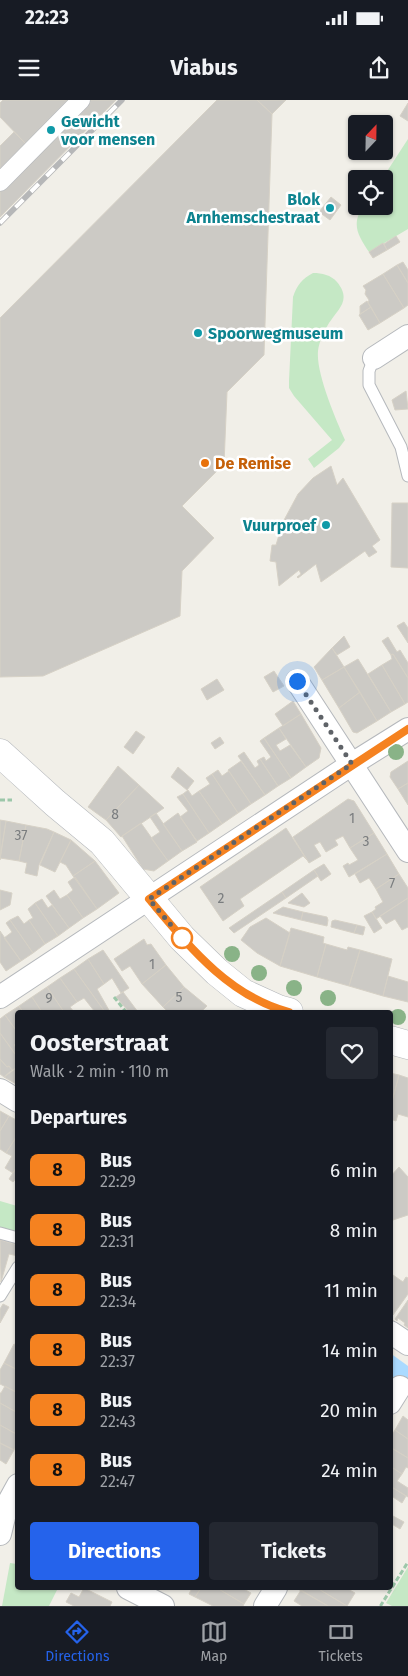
<!DOCTYPE html>
<meta charset="utf-8">
<style>
body{margin:0;font-family:"Fira Sans",sans-serif;background:#242831;color:#f1f3f6;height:100vh;display:flex;flex-direction:column;font-size:19px;white-space:nowrap}
*{box-sizing:border-box;margin:0}
p{font-size:16px;color:#9ea1a6}
.icon{flex:none;width:28px;height:28px;fill:none;stroke:currentColor;stroke-width:2;stroke-linecap:round;stroke-linejoin:round}
.map{position:relative;flex:1;overflow:hidden}
.panel{position:absolute;left:15px;top:910px;width:378px;height:580px;display:flex;flex-direction:column;background:#171b24;border-radius:5px;box-shadow:0 1px 4px #0004}
.panel>*{flex:none}
.badge{padding:0 10px;border-radius:8px;font-size:18px;line-height:32px}
.needle{width:32px;rotate:22deg}
.buttons{position:absolute;left:348px;top:15px;display:grid;gap:10px}
.buttons a{display:grid;place-items:center;width:45px;height:45px;border-radius:5px;background:#171b24;box-shadow:0 1px 4px #0004;font-size:25px}
.you{position:absolute;width:25px;height:25px;margin:-12px;border:4px solid #fff;border-radius:50%;background:#1a73e8;box-shadow:0 0 0 8px #1a73e833}
.map>.badge{position:absolute;translate:-50% -50%;box-shadow:0 0 0 2px #fff}
h2{padding:0 15px;font-size:19px;line-height:45px}
.round{display:grid;place-items:center;flex:none;width:52px;height:52px;border-radius:5px;background:#242831}
.summary{display:flex;align-items:center;justify-content:space-between;height:85px;padding:0 15px}
h1{font-size:24px;font-weight:700;line-height:38px}
.action{display:flex;gap:10px;margin-top:auto;padding:10px 15px}
.action a{flex:1;height:58px;border-radius:5px;background:#2563eb;color:#fff;font-size:20px;font-weight:700;line-height:58px;text-align:center}
.action a+a{background:#242831;color:#f1f3f6}
ul{padding:0;list-style:none}
li{display:flex;align-items:center;gap:15px;height:60px;padding:0 15px}
li div{flex:1}
li b{display:block;font-size:19px}
li em{font-style:normal}
li .badge{min-width:55px;font-weight:700;text-align:center}
.status{display:flex;justify-content:space-between;align-items:center;height:35px;padding:0 25px;background:#171b24;direction:ltr}
.status svg{height:14px;fill:currentColor}
header{display:flex;justify-content:space-between;align-items:center;height:65px;padding:0 15px;background:#171b24;font-size:22px;font-weight:700}
.tabs{display:flex;justify-content:space-around;align-items:center;height:70px;border-top:1px solid #363941;background:#171b24;font-size:14px;color:#9ea1a6}
.tabs a{display:grid;justify-items:center;gap:2px}
.tabs .active{color:#2563eb}
.map>svg:first-child{display:block}
</style>
<div class="status"><b>22:23</b><svg viewBox="0 0 49 12"><path d="M0 12V9h3v3zM5 12V6h3v6zM10 12V3h3v9zM15 12V0h3v12zM26 1h20v11H26zM47 4h2v5h-2z"/></svg></div>
<header><svg class="icon" aria-label="menu" viewBox="0 0 24 24"><path d="M4 6h16M4 12h16M4 18h16"/></svg>Viabus<svg class="icon" aria-label="share" viewBox="0 0 24 24"><path d="M12 15V3M7 8l5-5 5 5M5 13v7h14v-7"/></svg></header>
<div class="map">
<svg width="408" height="1506" viewBox="0 0 408 1506">
<rect width="100%" height="100%" fill="#f1efe8"/>
<path fill="#c5e8c5" d="M408 39V129L369 152C358 135 351 125 363 106H384V79H382Z
M313 173C322 173 331 175 337 182 352 200 338 209 329 223 324 231 319 242 318 251 316 274 336 319 345 340L339 348 314 368 308 359 332 340 294 296 289 288V281L293 197C297 185 302 179 313 173Z
M0 1101 17 1106V1132L0 1127Z
M10 1463 17 1464 18 1488H58L49 1506H2Z
M408 1467V1506H392L386 1503Z"/>
<path fill="#aadaff" d="M390 1253 408 1266V1288L390 1275Z"/>
<path fill="#cccac5" stroke="#d6d1c6" d="M3 0H72L27 45 0 17V3Z
M72 0H116L0 117V46L14 32 27 45Z
M217 0H257L272 14 264 255 227 292 224 364 182 406 214 438 182 471 180 516 43 576 0 577V218Z
M257 0H286L272 14Z
M408 3V21L400 16Z
M331 97 341 105 330 120 319 112Z
M396 136 400 142 387 150 384 144Z
M383 143 387 150 373 158 369 152Z
M403 162 408 170V183L397 165Z
M397 165 408 183V205L404 208 383 174Z
M383 174 404 208 380 223 368 203 369 200 365 194 366 190 363 186Z
M367 201 371 207 360 214V206Z
M371 207 380 223 368 230 359 215Z
M406 291 408 309 395 310 392 300Z
M331 366 337 385 343 378 380 440 372 446 377 452 369 457 365 451 321 482 316 464 298 478 297 477 301 474 299 470 279 486 276 462 270 461 272 445H276L283 422 298 394 313 378Z
M392 403H408V468L391 467Z
M404 522 408 528V543L397 526Z
M344 536 350 547 337 555 332 548Z
M388 537 397 552 400 550 408 563V578L393 554 391 555 382 541Z
M332 548 344 567 322 580 314 567Z
M393 554 408 578V602L405 604 382 565 392 559 391 555Z
M358 559 391 612 377 621 344 567Z
M382 565 405 604 391 612 368 574Z
M344 567 360 592 339 608 322 580Z
M274 571 284 586 273 592 264 577Z
M217 579 224 590 207 600 201 589Z
M360 592 377 621 357 633 353 632 339 608Z
M293 601 301 614 283 626 275 614Z
M301 614 321 648 319 658 306 667 279 628Z
M279 628 286 639 276 645 280 651 290 645 306 667 291 678 264 638Z
M136 631 145 637 133 654 124 647Z
M220 637 224 643 215 649 211 643Z
M264 638 291 678 278 686 260 659 264 657 266 661 271 657 260 641Z
M244 652 255 668 259 665 257 661 260 659 278 686 265 695 238 656Z
M241 661 265 695 251 704 228 670Z
M408 661V683L398 689 390 677 391 672Z
M118 666 139 685 106 720 88 707Z
M178 667 194 681 187 690 171 677Z
M218 670 222 676 229 671 251 704 238 713 212 674Z
M212 674 238 713 222 724 199 691 210 684 206 678Z
M408 683V705L398 689Z
M139 685 164 708 121 737 106 720Z
M188 690 192 696 199 691 222 724 209 733 183 694Z
M183 694 209 733 197 741 180 717 188 711 177 697Z
M348 699 354 701 374 733 350 748 343 736 335 740 338 745 326 752 320 742 314 745 321 756 309 763 293 737Z
M156 713 182 751 168 761 151 738 160 732 150 717Z
M178 713 197 742 182 751 163 724Z
M0 720 6 721 0 760Z
M6 721 26 725 19 761 0 758Z
M141 723 168 761 154 771 143 769 122 736Z
M26 725 47 729 54 732 39 765 37 776 25 773 27 763 19 761Z
M286 728 307 760 303 756 240 799 244 806 223 821 200 787Z
M54 732 71 740 55 772 40 765Z
M374 733 387 754 349 777 343 766 348 763 349 765 358 760 350 748Z
M71 740 95 761 73 776 66 765 60 762Z
M387 754 399 774 376 789 369 778 360 783 355 774Z
M95 761 119 793 97 809 73 776Z
M324 764 331 774 321 781 314 770Z
M314 770 318 776 286 798 282 792Z
M399 774 408 788V798L376 819 372 812 376 809 375 807 383 802 376 789Z
M75 777 97 809 83 818 67 795 73 790 68 782Z
M0 790 12 793 10 805 0 810Z
M54 790 60 799 67 795 83 818 69 828 46 796Z
M282 792 286 798 234 833 229 828Z
M302 793 310 803 304 807 288 803Z
M408 798V827L402 830 395 819 386 824 380 816Z
M42 799 48 808 52 805 69 828 58 836 35 803Z
M35 803 58 836 45 844 29 820 33 818 28 809Z
M283 807 303 812 301 820 273 813Z
M303 812 327 817 328 820 327 826 301 820Z
M372 812 382 828 374 833 364 816Z
M18 816 24 824 29 820 45 844 33 853 10 820Z
M266 818 290 833 280 866 257 853 241 840 250 827Z
M10 820 33 853 21 861 4 838 12 832 6 823Z
M335 820 357 825 354 833 331 827 332 821Z
M357 825 365 827 363 835 354 833Z
M291 828 324 837 323 843 326 844 317 877 280 866Z
M0 831 21 861 6 871 0 862Z
M144 839 147 845 151 844 166 865 142 884 130 866 122 871 114 859Z
M326 844 347 850 348 847 360 850 349 886 317 877Z
M103 850 129 888 121 893 112 878 104 884 88 859Z
M360 850 392 859 383 896 349 886Z
M88 859 104 884 97 889 110 912H105L74 869Z
M166 865 184 887 163 907 142 884Z
M74 869 105 912H95L84 898 77 902 60 878Z
M388 876 408 882V902L383 896Z
M60 878 77 902 70 907 74 912H64L47 887Z
M47 887 64 912H42L32 897Z
M184 887 207 906 201 912H168L163 907Z
M123 892 138 912H129L116 897Z
M32 897 42 912H23L19 906Z
M19 906 23 912H18V933L5 915Z
M5 915 18 933V943L14 945 18 950V958L0 933V919Z
M0 933 18 958V967L12 970 9 966 7 967 0 959Z
M0 959 7 967 9 966 12 970 4 977 0 974Z
M18 967V985L4 977Z
M390 973 399 975 390 1009Z
M399 975 408 978V1017L398 1014 396 1021 390 1019V1009Z
M0 1011 9 1016 0 1031Z
M9 1016 18 1021V1034L6 1053 0 1049V1031Z
M18 1034V1065L13 1073 5 1068 12 1056 6 1053Z
M18 1065V1076L13 1082 9 1079Z
M399 1067 408 1077V1115L393 1120 390 1117V1077Z
M0 1140 18 1145V1156L9 1154 1 1182Z
M393 1175 403 1182 406 1177 408 1178V1194L393 1215 390 1213V1180Z
M408 1200V1228L404 1225 405 1223 398 1218 397 1221 395 1219Z
M3 1204 9 1207 0 1223V1209Z
M14 1244 18 1246V1270L4 1263Z
M4 1263 18 1270V1293L0 1284V1270Z
M5 1286 18 1293V1313L0 1303V1293H1Z
M0 1303 18 1313V1335L0 1325Z
M403 1316 408 1320V1339L395 1330Z
M0 1325 18 1335V1342L14 1350 0 1343Z
M395 1330 408 1339V1358L390 1347V1338Z
M0 1343 14 1350 6 1364 0 1360Z
M390 1347 408 1358V1368L406 1367 402 1374 390 1366Z
M390 1366 402 1374 397 1381 408 1388V1397L390 1386Z
M390 1386 406 1396 402 1403 390 1395Z
M393 1416 404 1422 400 1429 390 1423Z
M84 1488 112 1502 110 1506H74L66 1502 71 1493 79 1497Z
M192 1488H201L195 1497 189 1494Z
M201 1488H217L244 1504 243 1506H213L195 1497Z
M217 1488H242L251 1493 244 1504Z
M296 1488H317L347 1506H328Z
M317 1488H346L355 1493 347 1506Z
M301 1490 328 1506H302L294 1501Z"/>
<g fill="none" stroke-linecap="round" stroke-linejoin="round">
<g stroke="#b5b8bc" stroke-width="13">
<path id="service" d="M374 258 369 271V285L401 347 408 376
M0 1133 18 1138
M0 1196 18 1167"/>
</g>
<g stroke="#b5b8bc" stroke-width="19">
<path id="pedestrian" d="M0 82 81 0"/>
</g>
<g stroke="#b5b8bc" stroke-width="24">
<path id="minor" d="M374 258 408 236
M297 581 408 751
M0 897 352 664 408 629
M0 990 18 1001
M390 1232 408 1244
M390 1303 400 1287
M0 1434 7 1405 18 1385
M128 1488 163 1506
M265 1506 276 1488"/>
</g>
<g stroke="#b5b8bc" stroke-width="29">
<path id="tertiary" d="M0 653 55 703 102 742 182 838 217 872 243 893 278 909 289 912
M390 940 408 945"/>
</g>
<path stroke="#9cc7a9" stroke-width="3" stroke-dasharray="5 2.5" stroke-linecap="butt" d="M0 700H12
M114 897 126 912
M382 1506 381 1505 408 1462"/>
<use href="#service" stroke="#fff" stroke-width="11"/>
<use href="#pedestrian" stroke="#fff" stroke-width="18"/>
<use href="#minor" stroke="#fff" stroke-width="22"/>
<use href="#tertiary" stroke="#fff" stroke-width="28"/>
<g stroke="#b6b7b8" stroke-width="5.5">
<path id="rail" d="M0 123 122 0"/>
</g>
<use href="#rail" stroke="#fff" stroke-width="4" stroke-dasharray="11" stroke-linecap="butt"/>
</g>
<g fill="#89b387">
<circle cx="396" cy="652" r="8"/>
<circle cx="232" cy="854" r="8"/>
<circle cx="259" cy="873" r="8"/>
<circle cx="294" cy="888" r="8"/>
<circle cx="328" cy="898" r="8"/>
<circle cx="398" cy="917" r="8"/>
</g>
<g fill="none" stroke-linecap="round" stroke-linejoin="round">
<g stroke="#fff" stroke-width="11">
<path id="line" d="M289 912C228 896 188 845 149 799L408 629"/>
</g>
<use href="#line" stroke="#f58220" stroke-width="8"/>
<path stroke="#5f6368" stroke-width="5" stroke-dasharray="0 9" d="M182 838 149 799 352 664 297 581"/>
</g>
<g fill="#0f9aa8" stroke="#fff" stroke-width="2">
<circle cx="51" cy="30" r="5"/>
<circle cx="330" cy="108" r="5"/>
<circle cx="198" cy="233" r="5"/>
<circle cx="326" cy="425" r="5"/>
</g>
<circle fill="#e8710a" stroke="#fff" stroke-width="2" cx="205" cy="363" r="5"/>
<circle fill="#fff" stroke="#f58220" stroke-width="2.5" cx="182" cy="838" r="10"/>
<g text-anchor="middle" dominant-baseline="central" stroke-width="5" stroke-linejoin="round" paint-order="stroke">
<g font-size="14" fill="#7a7d7f">
<text x="115" y="714">8</text>
<text x="352" y="718">1</text>
<text x="21" y="735">37</text>
<text x="366" y="741">3</text>
<text x="392" y="783">7</text>
<text x="221" y="798">2</text>
<text x="152" y="864">1</text>
<text x="179" y="897">5</text>
<text x="49" y="898">9</text>
</g>
<g font-size="16" font-weight="bold" fill="#0d838f" stroke="#fff" text-anchor="start">
<text x="61" y="21">Gewicht<tspan x="61" dy="18">voor mensen</tspan></text>
<text x="320" y="99" text-anchor="end">Blok<tspan x="320" dy="18">Arnhemschestraat</tspan></text>
<text x="208" y="233">Spoorwegmuseum</text>
<text x="316" y="425" text-anchor="end">Vuurproef</text>
</g>
<g font-size="16" font-weight="bold" fill="#c56008" stroke="#fff" text-anchor="start">
<text x="215" y="363">De Remise</text>
</g>
</g>
</svg>
<div class="buttons">
<a><svg class="needle" viewBox="-14 -14 28 28"><path d="M0-13l5 13h-10z" fill="#e53935"/><path d="M0 13l5-13h-10z" fill="#9ea1a6"/></svg></a>
<a><svg class="icon" aria-label="locate" viewBox="0 0 24 24"><circle cx="12" cy="12" r="6"/><path d="M12 2v4M12 18v4M2 12h4M18 12h4"/></svg></a>
</div>
<div class="you" style="left:297px;top:581px"></div>
<section class="panel">
<div class="summary"><div><h1>Oosterstraat</h1><p>Walk · 2 min · 110 m</p></div><a class="round"><svg class="icon" aria-label="heart" viewBox="0 0 24 24"><path d="M12 20l-8-8c-3-5 5-10 8-4 3-6 11-1 8 4z"/></svg></a></div>
<h2>Departures</h2>
<ul>
<li><span class="badge" style="background:#f58220;color:#111">8</span><div><b>Bus</b><p>22:29</p></div><em>6 min</em></li>
<li><span class="badge" style="background:#f58220;color:#111">8</span><div><b>Bus</b><p>22:31</p></div><em>8 min</em></li>
<li><span class="badge" style="background:#f58220;color:#111">8</span><div><b>Bus</b><p>22:34</p></div><em>11 min</em></li>
<li><span class="badge" style="background:#f58220;color:#111">8</span><div><b>Bus</b><p>22:37</p></div><em>14 min</em></li>
<li><span class="badge" style="background:#f58220;color:#111">8</span><div><b>Bus</b><p>22:43</p></div><em>20 min</em></li>
<li><span class="badge" style="background:#f58220;color:#111">8</span><div><b>Bus</b><p>22:47</p></div><em>24 min</em></li>
</ul>
<div class="action"><a>Directions</a><a>Tickets</a></div>
</section>
</div>
<nav class="tabs">
<a class="active"><svg class="icon" aria-label="directions" viewBox="0 0 24 24"><path d="M12 3l9 9-9 9-9-9zM9 14v-3h6M13 9l2 2-2 2"/></svg>Directions</a>
<a><svg class="icon" aria-label="map" viewBox="0 0 24 24"><path d="M3 6l6-2 6 2 6-2v14l-6 2-6-2-6 2zM9 4v14M15 6v14"/></svg>Map</a>
<a><svg class="icon" aria-label="tickets" viewBox="0 0 24 24"><path d="M3 7h18v10H3zM15 7v10"/></svg>Tickets</a>
</nav>
